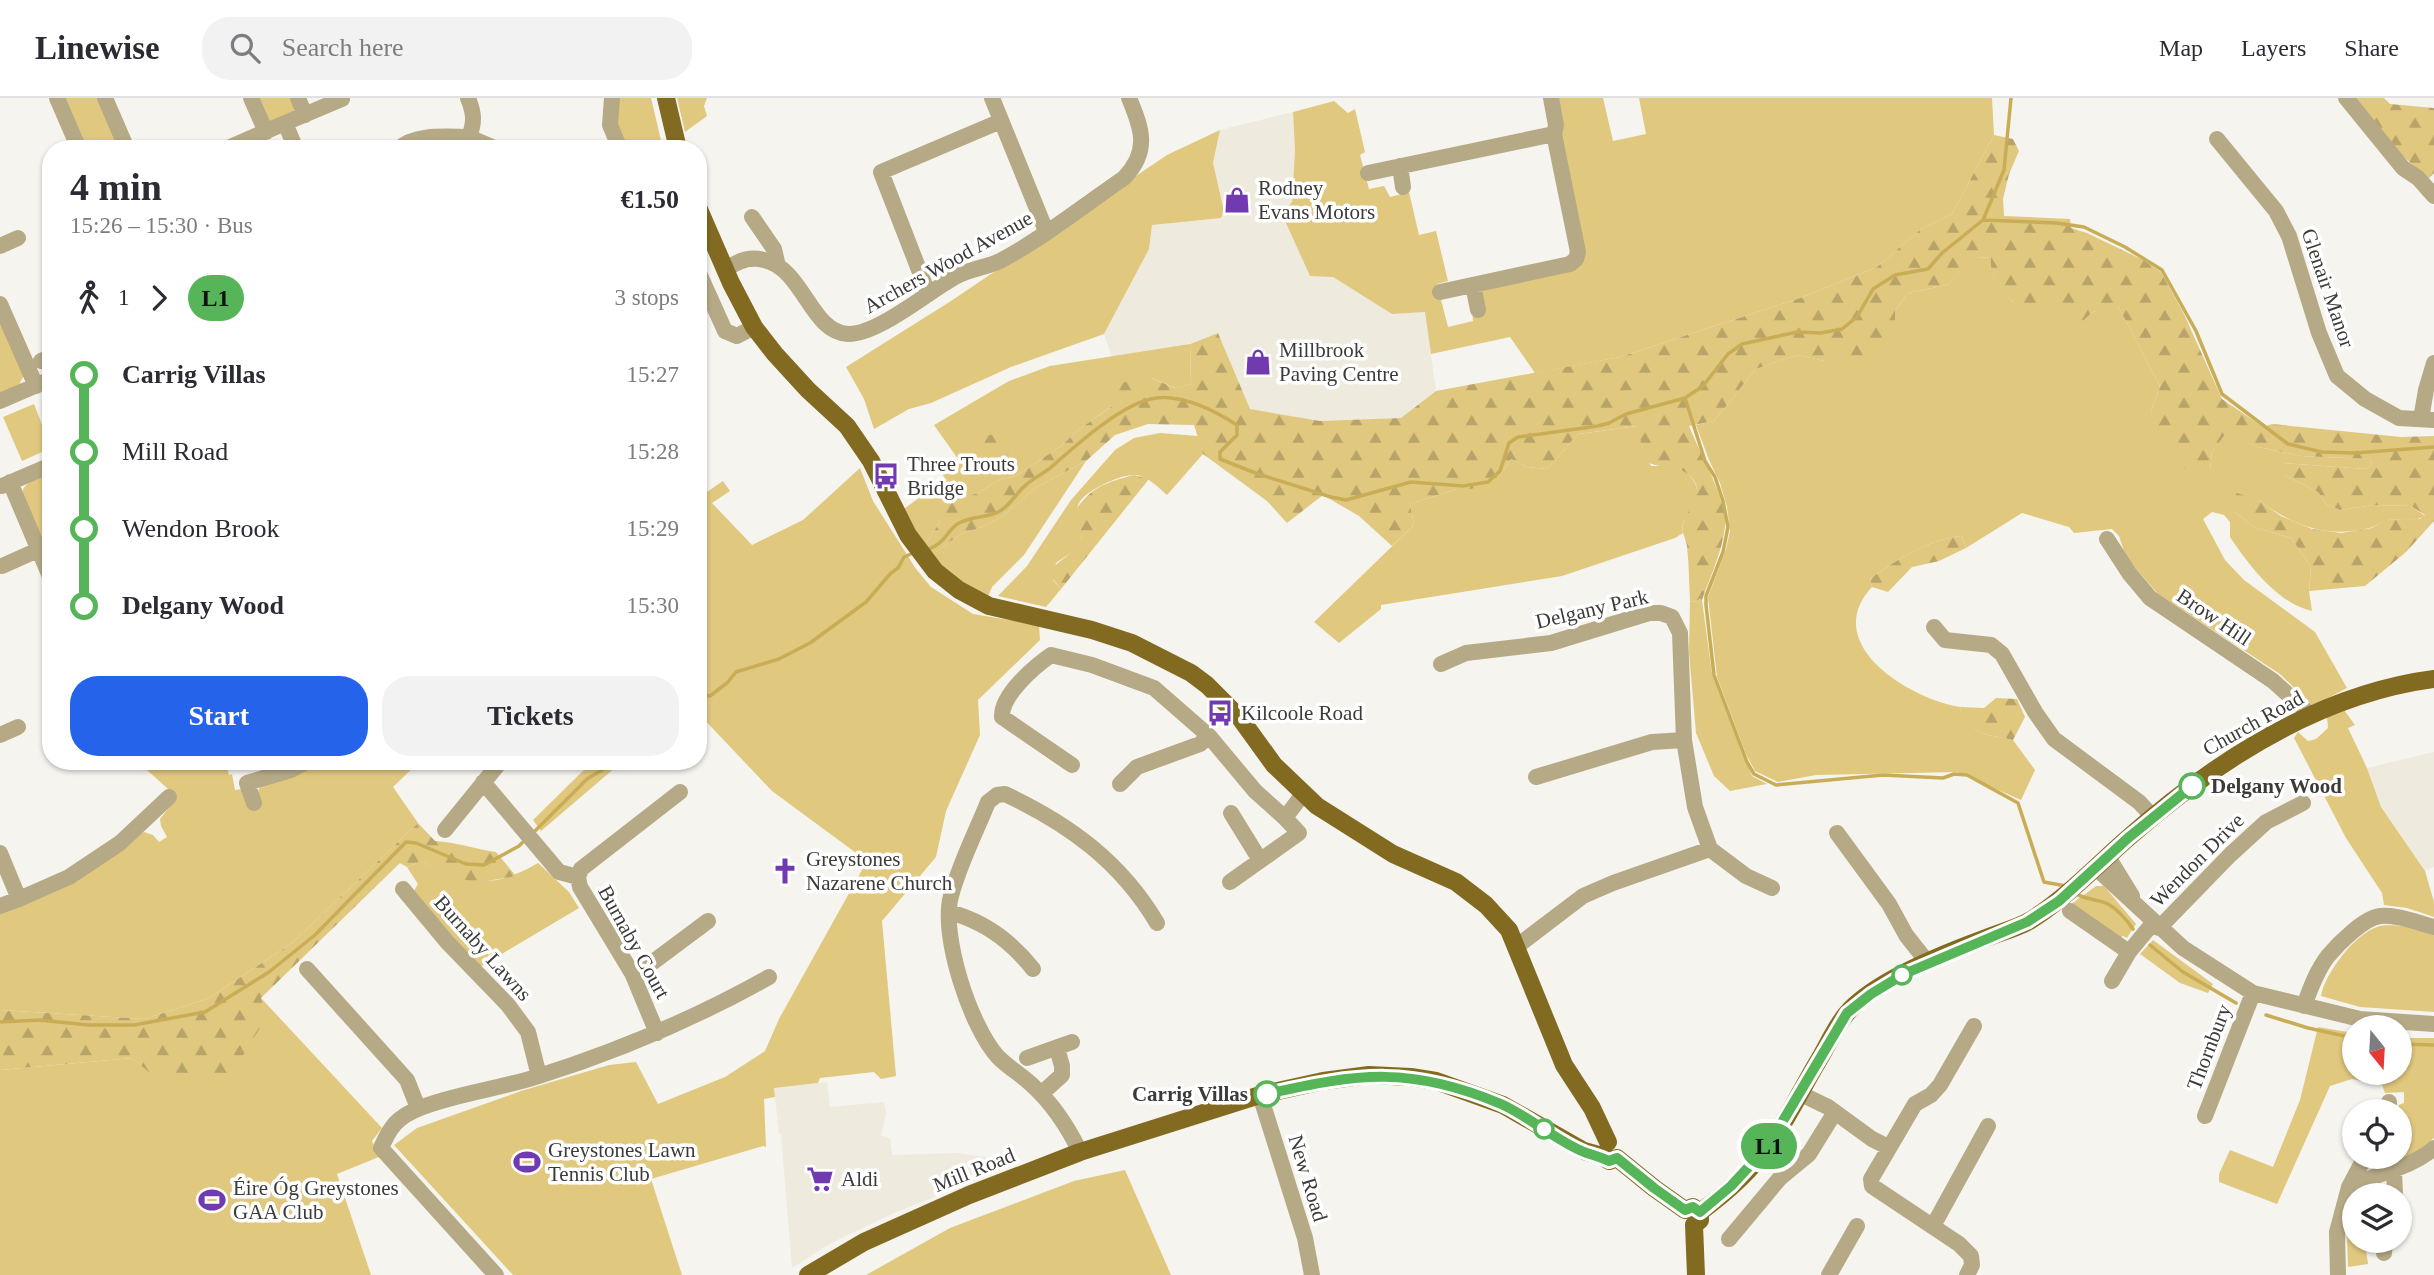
<!DOCTYPE html>
<meta charset="utf-8">
<style>
body{margin:0;font-family:Georgia,serif;background:#f2f2f3;color:#2b2b33;height:100vh;display:flex;flex-direction:column;font-size:26px;white-space:nowrap}
*{box-sizing:border-box;margin:0}
p{font-size:23px;color:#7c7c81}
.icon{flex:none;width:38px;height:38px;fill:none;stroke:currentColor;stroke-width:2;stroke-linecap:round;stroke-linejoin:round}
.map{position:relative;flex:1;overflow:hidden}
.details{position:absolute;left:42px;top:42px;width:665px;height:630px;display:flex;flex-direction:column;background:#fff;border-radius:28px;box-shadow:0 2px 5px #0004}
.details>*{flex:none}
.badge{padding:0 14px;border-radius:23px;font-size:24px;line-height:46px}
.needle{width:46px;rotate:162deg}
.controls{position:absolute;left:2342px;top:917px;display:grid;gap:14px}
.controls a{display:grid;place-items:center;width:70px;height:70px;border-radius:50%;background:#fff;box-shadow:0 2px 5px #0004;font-size:35px}
.map>.badge{position:absolute;translate:-50% -50%;box-shadow:0 0 0 4px #fff}
.legs{display:flex;align-items:center;gap:10px;height:77px;padding:0 28px;font-size:23px}
.legs p{margin-inline-start:auto}
.head{display:flex;align-items:center;justify-content:space-between;height:119px;padding:0 28px}
h1{font-size:38px;font-weight:800;line-height:52px}
.primary-button{display:flex;gap:14px;margin-top:auto;padding:14px 28px}
.primary-button a{flex:1;height:80px;border-radius:28px;background:#2563eb;color:#fff;font-size:28px;font-weight:800;line-height:80px;text-align:center}
.primary-button a+a{background:#f2f2f3;color:#2b2b33}
ul{padding:0 28px;list-style:none}
li{display:flex;align-items:center;gap:24px;height:77px;font-size:26px}
li i{display:grid;place-items:center;width:10px;height:100%;margin:0 9px;background:currentColor}
li i::after{content:'';width:18px;height:18px;margin:-9px;border:5px solid;border-radius:50%;background:#fff}
li p{margin-inline-start:auto}
li:first-child i{background:linear-gradient(#0000 50%,currentColor 0)}
li:last-child i{background:linear-gradient(currentColor 50%,#0000 0)}
header{display:flex;align-items:center;gap:42px;box-sizing:border-box;height:98px;padding:0 35px;background:#fff;border-bottom:2px solid #e1e1e2}
header strong{font-size:33px}
nav{display:flex;gap:38px;margin-inline-start:auto;font-size:24px}
.search{width:490px;height:63px;background:#f2f2f3;display:flex;align-items:center;gap:18px;box-sizing:border-box;padding:0 24px;border-radius:28px;color:#7c7c81;font-size:26px}
.map>svg:first-child{display:block}
</style>
<header>
<strong>Linewise</strong>
<div class="search"><svg class="icon" aria-label="search" viewBox="0 0 24 24"><circle cx="10" cy="10" r="6"/><path d="M15 15l6 6"/></svg>Search here</div>
<nav><a>Map</a><a>Layers</a><a>Share</a></nav>
</header>
<div class="map">
<svg width="2434" height="1177" viewBox="0 0 2434 1177">
<defs>
<pattern id="forest-firs" width="22" height="20" patternUnits="userSpaceOnUse" patternTransform="scale(1.75)"><rect width="22" height="20" fill="#e1c87f"/><path d="M5 1l3.5 6h-7zM16 11l3.5 6h-7z" fill="#b8a469"/></pattern>
</defs>
<rect width="100%" height="100%" fill="#f5f4ef"/>
<path fill="#eeeadd" d="M1293 14 1295 52 1292 104 1333 179 1392 216 1425 214 1436 293 1402 320 1320 323 1250 311 1218 235 1183 248 1112 260 1104 236 1149 151 1152 127 1224 113 1213 65 1220 32Z
M2434 654V769L2425 773 2381 709 2367 670Z
M827 984 830 1009 884 1004 886 1016 881 1037 890 1040 892 1057 956 1055 986 1059 997 1068 1020 1065 894 1115 831 1145 792 1170 781 1036H779L774 990Z"/>
<path fill="#e1c87f" d="M64 0H100L122 51H85Z
M256 0H293L295 11 293 16 273 25 267 22Z
M614 0H651L663 51H624L613 25Z
M677 0H707L704 8 707 18 685 34Z
M1555 0H1603L1613 43 1646 36 1639 0H1992L1994 37 1952 116 1921 131 1877 169 1803 199 1620 259 1535 275 1510 239 1431 256 1425 214 1392 216 1333 179 1310 178 1282 116 1292 104 1295 52 1293 14 1334 3 1348 15 1355 11 1365 54 1360 57 1369 91 1384 88 1390 99 1409 94 1419 137 1436 133 1448 183 1437 186 1448 229 1473 223C1471 210 1477 197 1485 186L1575 167Z
M1220 32 1213 65 1224 113 1221 120 1152 127 1149 151 1104 236 1011 269 931 305 909 311 874 331 864 301 846 269 951 203 1167 57Z
M1976 159 1992 160C1990 182 1999 189 2013 204L2046 207 2084 220 2105 207 2118 208 2160 288 2151 314 2210 373 2212 354 2226 334 2258 349 2301 358 2370 361 2372 367 2366 371 2283 365 2286 378 2318 394 2326 406 2340 412 2374 407 2411 408 2425 418C2415 424 2401 421 2388 422 2381 423 2376 429 2369 430 2326 441 2293 427 2258 402L2235 414 2254 429 2291 440 2311 469 2309 493 2312 513C2278 506 2248 466 2230 439V424L2224 417 2212 414 2203 421 2225 462 2244 482 2315 534 2347 590 2313 608 2280 576 2158 496 2126 459 2119 438 2112 431 2074 435 2069 429 2022 415 1966 450 1962 438C1931 440 1894 463 1870 481L1872 489C1819 546 1910 601 1960 609L1963 625 1984 636 2013 642 2035 672 2021 702 1957 674 1816 677 1778 684 1755 673 1746 656 1717 579 1708 499 1726 451 1730 433 1727 409 1720 385 1709 362 1696 327 1714 323 1756 271 1797 257 1825 263 1895 213 1908 195 1947 187Z
M0 222 24 277 19 287 0 295Z
M1190 246 1191 286 1176 290 1151 280 1078 332 1061 348 1016 378 1001 381 978 395 946 405 940 424 924 448 901 413 945 381 942 375 958 361 934 327 1009 283 1050 268Z
M34 306 51 350 22 363 3 319Z
M1638 328 1642 350 1651 368C1658 368 1666 367 1673 369 1690 372 1703 389 1695 406 1690 416 1680 422 1683 435L1675 440 1562 478 1381 507V511L1339 545 1314 524 1414 427 1410 406 1457 391H1470L1501 376 1511 361 1527 369 1547 371 1578 336Z
M1160 335 1198 338 1203 356 1167 397C1158 389 1148 378 1135 377 1121 376 1083 393 1078 407 1075 417 1078 430 1082 439L1076 451 1056 465 1053 482 1061 491 1046 509 998 498 1027 468 1071 402 1115 352 1134 340Z
M1086 363 1024 457 992 489 987 501 977 497 930 458 961 436 982 429 1003 418 1035 390Z
M860 370 873 403 916 471 931 489 973 516 1039 527 1040 542 978 602 980 637 946 713 936 759 882 823 896 978 881 981 874 974 820 980 818 985 774 990 775 999 764 1001 766 1049 763 1048 651 1081 682 1177H513L394 1047 417 1030 521 993 609 967 636 964 658 1006 725 979 765 953 779 921 867 763 772 693 698 615V400L723 383 730 393 712 405 752 447 803 422Z
M51 376V465L22 397C22 383 40 380 51 376Z
M1699 499 1702 502 1712 576 1752 678 1767 686 1730 693 1714 678 1696 635 1689 554 1690 503 1698 504Z
M2344 612 2355 627 2348 630 2367 670 2381 709 2425 773 2434 804V819L2407 810 2384 807 2382 795 2346 740 2294 640 2298 634 2308 643 2316 641 2328 630 2327 619Z
M137 663H225L229 677 232 676 235 692 242 691 258 695 259 690 298 675 319 663H420L393 689 418 725 292 845 209 900 145 921 0 912V813L144 734 153 737 159 744 167 739 161 728 160 721 177 699Z
M593 663H623L541 733 533 722Z
M422 763C467 788 493 791 538 765L569 794 579 810 480 869 459 849 414 793 418 786 407 769Z
M2096 788H2104L2136 826 2127 840 2123 838 2119 840 2070 807Z
M2406 828 2434 837V914L2360 909 2321 898C2325 875 2355 836 2377 829 2385 826 2397 828 2406 828Z
M2153 842 2213 886 2208 895 2180 885 2140 856Z
M261 900 382 1030 372 1043 379 1059 337 1076 371 1177H0V972L132 960 157 980Z
M2318 929 2354 935V975H2399V940H2434V1040L2406 1062 2365 1071 2372 1059H2399V1027L2402 1021 2399 1019V1013H2396L2399 1007 2404 1005V994L2385 995 2382 987 2352 981 2330 988 2277 1106 2219 1084V1076L2230 1052 2273 1069 2300 1002Z
M1125 1072 1171 1177H866L950 1130 1074 1083Z
M2354 1107V1143H2376L2366 1152 2368 1166 2348 1169 2347 1138Z"/>
<path fill="url(#forest-firs)" d="M2355 0H2384L2390 6 2434 10V75L2428 81 2403 58Z
M1994 37 2013 41 2019 53 2009 76 2003 101 2004 118 2070 121 2071 130 2087 135 2143 162 2161 174 2183 214 2222 301 2263 329 2272 326 2401 339 2434 338V423L2406 454 2365 488 2309 493 2311 469 2291 440 2254 429 2235 414 2228 399 2234 394 2258 402 2281 418 2312 431 2341 435 2372 430 2385 422 2420 421 2425 417 2411 408 2374 407 2340 412 2326 406 2318 394 2286 378 2279 371 2283 365 2366 371 2372 367 2370 361 2301 358 2258 349 2226 335 2212 354 2210 373 2204 384 2194 381 2171 355 2154 326 2151 314 2160 288 2118 208C2101 207 2088 215 2078 229L2055 220 2046 207 2026 214C2007 199 1989 186 1991 160L1977 159 1947 187 1908 195 1895 213V247L1854 263H1825L1797 257 1756 271 1714 323 1689 328C1699 354 1728 403 1725 429 1722 454 1710 479 1702 502L1699 500 1698 504 1690 503C1689 485 1689 466 1687 448 1686 441 1681 434 1683 427 1686 410 1708 395 1690 378 1674 363 1658 374 1641 360L1642 350 1637 328 1578 336 1547 371 1527 369 1511 361 1501 376 1489 387 1470 391H1457L1410 406 1414 427 1392 448 1359 418 1323 397 1287 425 1267 403 1203 356 1194 327 1148 326 1115 337 1086 363 1035 390 1003 418 982 429 961 436 930 458 924 448 940 424 945 405 978 395 1001 381 1016 378 1061 348 1078 332 1112 308 1118 285 1151 280 1175 290 1191 286 1190 246 1218 235 1250 311 1320 323 1401 320 1436 293 1620 259 1803 199 1877 169 1921 131 1952 116Z
M1001 335 1009 353 1003 363 993 372 986 371C977 360 970 353 978 339Z
M1134 377 1149 381 1061 491 1048 475C1060 461 1074 456 1082 439L1071 420C1087 391 1103 385 1134 377Z
M1962 438 1966 450 1939 463 1912 469 1888 494 1872 489 1870 481C1894 463 1931 440 1962 438Z
M1996 600 2017 601 2025 619 2013 642 1984 636 1962 625 1960 609 1984 610Z
M418 725 435 743C456 744 475 751 496 754L516 778 476 785 443 775 422 763 407 769 400 765 261 900 266 920 231 977 156 980 132 960 0 972V912L145 921 209 900 292 845Z"/>
<g fill="none" stroke-linecap="round" stroke-linejoin="round">
<path stroke="#c9ad56" stroke-width="3.5" d="M1983 122 2004 72 2011 0
M1685 300 1705 363 1715 379 1723 403 1728 429 1723 454 1706 498V507L1714 577 1747 664 1754 676 1776 687 1883 677 1943 680 1954 676 1967 677 2018 705 2044 784 2066 788
M927 452C946 445 946 433 959 425 972 418 988 420 1000 413 1011 407 1017 393 1027 386 1034 380 1042 376 1049 371 1074 349 1123 304 1156 300 1183 297 1215 313 1237 327V337L1220 354V361L1258 376 1331 399 1346 402 1411 384 1463 388 1488 384 1500 373 1509 345 1518 339 1598 328 1609 325 1626 316 1685 300 1703 288 1728 256 1742 246 1797 234 1821 235 1842 231 1857 219 1873 191 1895 177 1928 171 1942 155 1983 122 2056 125 2084 129 2125 149 2162 172 2196 233 2222 296 2288 346 2322 354 2355 355 2434 349
M698 597 710 598 727 585 736 574 779 561 810 545 866 504 891 475 898 470 904 459 913 455
M534 734 587 681 617 663
M2075 795C2085 802 2097 801 2108 806 2119 812 2126 821 2133 831
M2150 847 2183 874 2236 905
M2266 917 2308 930 2354 940
M0 924 39 922 88 927H134L205 914 269 874 315 837 406 744 416 745 466 766 484 767 519 748 525 742
M2399 946 2434 947"/>
<path stroke="#b6aa86" stroke-width="16" d="M57 0 79 51
M105 0 127 51
M251 0 266 34
M298 0 305 17
M612 0 610 27 620 51
M992 0 1046 133
M2346 0 2403 70 2418 80 2434 98
M285 25 342 1
M469 39 497 51
M2217 41 2276 113 2289 138 2319 235 2337 278 2365 301 2399 320 2434 322
M228 50 285 25 296 51
M399 51C414 35 449 39 469 39 475 24 474 15 468 0
M1400 68 1403 89
M1368 75 1554 36
M752 119 774 151 777 164
M0 148 18 140
M725 172C737 163 750 158 764 162 804 171 810 234 848 236 877 237 928 194 955 179 969 171 985 170 1000 163 1043 140 1083 108 1124 80 1150 53 1142 31 1129 0
M698 173 725 233 737 238 754 229
M1473 187 1478 212
M1440 194 1570 166 1576 161 1578 154 1554 36 1556 27 1551 0
M928 195 881 74 1001 23
M0 206 36 288
M41 263 51 259
M0 303 51 281
M2421 321 2426 292 2434 265
M10 384 51 481
M2 388 51 367
M2107 441 2129 475 2150 500 2273 583 2311 617
M2 468 38 452
M1934 529 1945 542 1991 547 2002 556 2035 614 2054 641 2139 704 2153 719
M1441 566 1466 555 1551 545 1649 515H1661L1672 519 1680 535 1684 642 1695 709 1710 751 1746 778 1772 790
M0 637 18 629
M1072 667 1002 619C1001 597 1034 569 1051 557L1092 567 1154 590 1209 638 1255 693 1285 720 1303 696
M1536 679 1652 644 1684 642
M483 684 559 774 578 779
M1120 686 1137 669 1200 646 1209 638
M254 705 247 685 291 672 308 663
M1231 715 1260 762
M445 732 501 663
M1837 735 1889 806 1906 837 1928 865
M0 755 19 801 0 808
M2108 759 2132 798
M2096 770 2183 850 2253 895 2360 921 2434 926
M1230 784 1299 735 1285 720
M403 791 447 844 508 907 528 934 539 978
M19 801 69 779 120 745 169 699
M2070 813 2129 854
M949 814C984 823 1011 843 1033 871
M2159 830 2230 757 2266 724 2303 705
M1516 849 1583 798 1613 785 1710 751
M307 871 407 982 418 1010
M632 875 653 864 708 823
M2112 883 2129 854 2153 825
M2304 908C2310 891 2317 872 2328 858 2339 845 2364 820 2380 818 2397 816 2418 825 2434 829
M657 935 632 875 580 789 578 779 581 771 680 694
M1027 960 1072 944
M1799 995 1828 1009 1872 1041 1888 1049
M1041 996 1062 977V968L1057 950
M1260 997 1305 1140 1312 1177
M2389 1004V1013
M2205 1018 2253 895
M1080 1054C1068 1029 1052 1005 1031 986 1020 976 1008 969 998 959 971 930 940 837 951 798 959 767 976 734 988 704L997 697 1005 696C1069 726 1121 764 1157 825
M2394 1072 2395 1097
M2349 1089 2365 1059
M1933 1128 1988 1028
M1729 1141 1780 1080 1809 1056 1835 1014
M2384 1155 2385 1143
M496 1177 381 1050C390 1029 397 1019 420 1010 458 995 500 991 539 978 618 953 696 920 769 879
M1829 1177 1857 1128
M1967 1177 1972 1167 1971 1158 1959 1146 1872 1088 1871 1081 1915 1006 1931 997 1940 987 1974 928
M2338 1177 2337 1134 2349 1089C2376 1075 2410 1071 2434 1050"/>
<path stroke="#826b21" stroke-width="18" d="M666 0 678 51
M698 109 731 185 754 229 775 256 808 292 847 328 871 363 908 437 935 473 959 492 989 508 1092 532 1132 545 1191 575 1207 587 1240 620 1274 667 1317 708 1393 756 1456 784 1486 807 1509 832 1564 967 1592 1010 1608 1044
M1617 1060 1654 1090 1685 1112 1693 1109 1700 1114
M808 1177 864 1144 969 1097 1080 1054 1260 997 1323 983 1369 977 1411 979 1436 983 1503 1007 1584 1053 1602 1058 1609 1063 1617 1060
M1696 1177 1694 1127 1700 1122V1114C1725 1096 1751 1073 1769 1047 1787 1022 1801 992 1817 965 1827 949 1835 929 1847 915 1874 884 1943 856 1981 842 1997 835 2016 831 2031 822 2067 799 2095 769 2128 740 2214 664 2318 596 2434 581"/>
</g>
<g fill="none" stroke-linecap="round" stroke-linejoin="round">
<g stroke="#fff" stroke-width="16">
<path id="line-1" d="M1267 996C1359 975 1411 968 1501 1006 1530 1019 1555 1042 1584 1054 1593 1057 1601 1059 1609 1063L1617 1060 1654 1090 1685 1112 1693 1109 1700 1114 1731 1088 1768 1048 1847 915 1871 896 1904 876 2027 824 2059 803 2128 740 2192 688"/>
</g>
<use href="#line-1" stroke="#56b559" stroke-width="10"/>
</g>
<defs>
<g id="shop-bare" transform="scale(2.1)"><path d="M-5-2.5h2.3a2.7 3.5 0 0 1 5.4 0H5L5.5 6h-11ZM-1.5-2.5h3a1.5 2.3 0 0 0-3 0Z" fill="#713ab1" stroke="#fff" stroke-width="2.5" paint-order="stroke"/></g>
<g id="bus-bare" transform="scale(2.1)"><path d="M-5-6H5V4H4V6H2V4H-2V6H-4V4H-5ZM-3.5-4V0h7V-4ZM-3.5 1.2v1.5H-2V1.2ZM2 1.2v1.5H3.5V1.2Z" fill="#713ab1" stroke="#fff" stroke-width="2.5" paint-order="stroke"/></g>
<g id="church-bare" transform="scale(2.1)"><path d="M-1.2-6h2.4v3.5h3.3v2.4h-3.3V6h-2.4V-.1h-3.3v-2.4h3.3Z" fill="#713ab1" stroke="#fff" stroke-width="2.5" paint-order="stroke"/></g>
<g id="stadium-bare" transform="scale(2.1)"><path d="M0-5a6.5 5 0 1 0 0 10a6.5 5 0 1 0 0-10ZM-3.5-1.8h7v3.6h-7Z" fill="#713ab1" stroke="#fff" stroke-width="2.5" paint-order="stroke"/></g>
<g id="supermarket-bare" transform="scale(2.1)"><path d="M-6-5.5h2.5l.6 2H6L4.5 2H-2.5L-4.4-4H-6ZM-1.5 3.2a1.3 1.3 0 1 0 .1 0ZM3 3.2a1.3 1.3 0 1 0 .1 0Z" fill="#713ab1" stroke="#fff" stroke-width="2.5" paint-order="stroke"/></g>
</defs>
<g fill-rule="evenodd">
<use href="#shop-bare" x="1237" y="102"/>
<use href="#shop-bare" x="1258" y="264"/>
<use href="#bus-bare" x="886" y="378"/>
<use href="#bus-bare" x="1220" y="615"/>
<use href="#church-bare" x="785" y="773"/>
<use href="#stadium-bare" x="527" y="1064"/>
<use href="#supermarket-bare" x="820" y="1081"/>
<use href="#stadium-bare" x="212" y="1102"/>
</g>
<g fill="#fff" stroke="#56b559" stroke-width="3.5">
<circle cx="2192" cy="688" r="12"/>
<circle cx="1902" cy="877" r="9"/>
<circle cx="1267" cy="996" r="12"/>
<circle cx="1544" cy="1031" r="9"/>
</g>
<g text-anchor="middle" dominant-baseline="central" stroke-width="7" stroke-linejoin="round" paint-order="stroke">
<g font-size="21" fill="#3b3b39" stroke="#fff" text-anchor="start">
<text x="1258" y="90">Rodney<tspan x="1258" dy="24">Evans Motors</tspan></text>
<text x="1279" y="252">Millbrook<tspan x="1279" dy="24">Paving Centre</tspan></text>
<text x="907" y="366">Three Trouts<tspan x="907" dy="24">Bridge</tspan></text>
<text x="1241" y="615">Kilcoole Road</text>
<text x="806" y="761">Greystones<tspan x="806" dy="24">Nazarene Church</tspan></text>
<text x="548" y="1052">Greystones Lawn<tspan x="548" dy="24">Tennis Club</tspan></text>
<text x="841" y="1081">Aldi</text>
<text x="233" y="1090">Éire Óg Greystones<tspan x="233" dy="24">GAA Club</tspan></text>
</g>
<g font-size="21" fill="#3b3b39" stroke="#fff">
<text transform="translate(948 164) rotate(-29)">Archers Wood Avenue</text>
<text transform="translate(2328 190) rotate(71)">Glenair Manor</text>
<text transform="translate(1592 511) rotate(-13)">Delgany Park</text>
<text transform="translate(2214 519) rotate(34)">Brow Hill</text>
<text transform="translate(2253 625) rotate(-29)">Church Road</text>
<text transform="translate(2197 762) rotate(-45)">Wendon Drive</text>
<text transform="translate(634 844) rotate(61)">Burnaby Court</text>
<text transform="translate(483 850) rotate(48)">Burnaby Lawns</text>
<text transform="translate(2209 949) rotate(-69)">Thornbury</text>
<text transform="translate(974 1072) rotate(-22)">Mill Road</text>
<text transform="translate(1308 1080) rotate(73)">New Road</text>
</g>
<g font-size="21" font-weight="bold" fill="#3b3b39" stroke="#fff" text-anchor="start">
<text x="2211" y="688">Delgany Wood</text>
<text x="1248" y="996" text-anchor="end">Carrig Villas</text>
</g>
</g>
</svg>
<div class="controls">
<a><svg class="needle" viewBox="-14 -14 28 28"><path d="M0-13l5 13h-10z" fill="#e53935"/><path d="M0 13l5-13h-10z" fill="#7c7c81"/></svg></a>
<a><svg class="icon" aria-label="locate" viewBox="0 0 24 24"><circle cx="12" cy="12" r="6"/><path d="M12 2v4M12 18v4M2 12h4M18 12h4"/></svg></a>
<a><svg class="icon" aria-label="layers" viewBox="0 0 24 24"><path d="M12 4l9 5-9 5-9-5zM3 14l9 5 9-5"/></svg></a>
</div>
<b class="badge" style="left:1769px;top:1048px;background:#56b559;color:#111">L1</b>
<section class="details">
<div class="head"><div><h1>4 min</h1><p>15:26 – 15:30 · Bus</p></div><b>€1.50</b></div>
<div class="legs"><svg class="icon" aria-label="walk" viewBox="0 0 24 24"><circle cx="13" cy="4" r="2"/><path d="M13 8l-2 6 4 7M11 14l-3 7M7 12l3-4h3l4 4"/></svg>1<svg class="icon" aria-label="forward" viewBox="0 0 24 24"><path d="M9 5l7 7-7 7"/></svg><b class="badge" style="background:#56b559;color:#111">L1</b><p>3 stops</p></div>
<ul>
<li><i style="color:#56b559"></i><b>Carrig Villas</b><p>15:27</p></li>
<li><i style="color:#56b559"></i><span>Mill Road</span><p>15:28</p></li>
<li><i style="color:#56b559"></i><span>Wendon Brook</span><p>15:29</p></li>
<li><i style="color:#56b559"></i><b>Delgany Wood</b><p>15:30</p></li>
</ul>
<div class="primary-button"><a>Start</a><a>Tickets</a></div>
</section>
</div>
